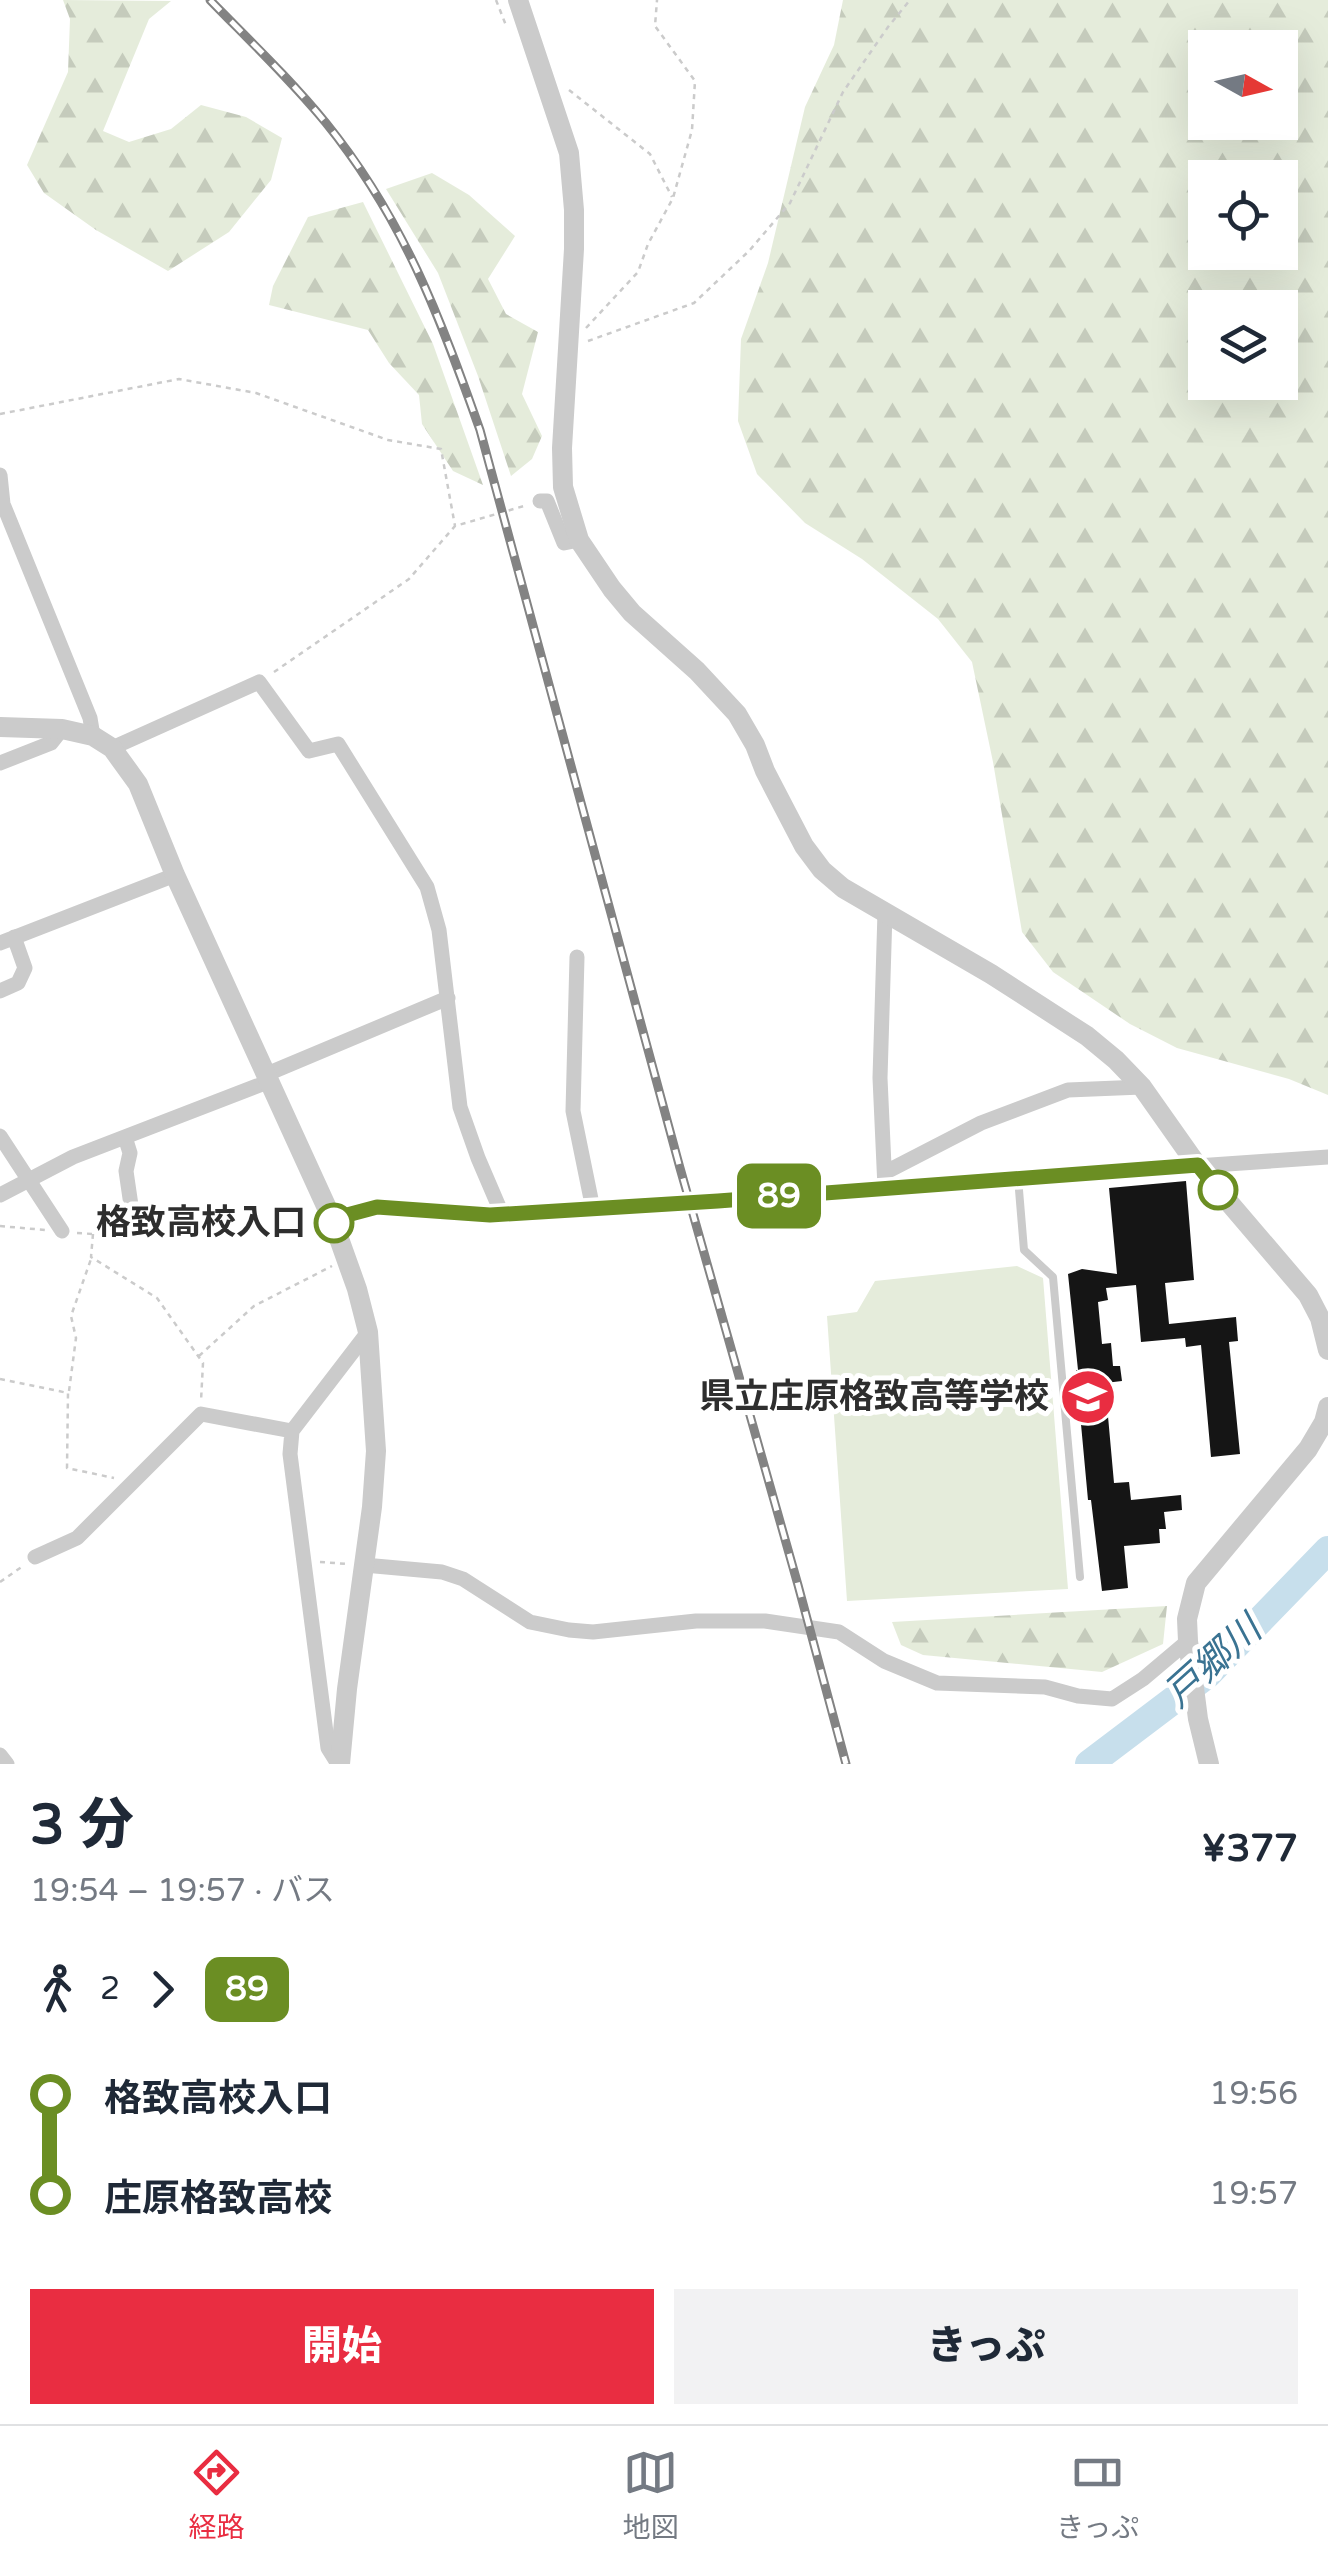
<!DOCTYPE html>
<html lang="ja">
<meta charset="utf-8">
<style>
body{margin:0;font-family:"Varela Round","Noto Sans JP",sans-serif;background:#f2f2f3;color:#1f2937;height:100vh;display:flex;flex-direction:column;font-size:38px;white-space:nowrap}
*{box-sizing:border-box;margin:0}
p{font-size:32px;color:#747a83}
.icon{flex:none;width:55px;height:55px;fill:none;stroke:currentColor;stroke-width:2;stroke-linecap:round;stroke-linejoin:round}
.map{position:relative;height:1764px;overflow:hidden}
.details{display:flex;flex-direction:column;background:#fff;flex:1}
.details>*{flex:none}
.badge{padding:0 20px;border-radius:15px;font-size:35px;line-height:65px}
.needle{width:65px;rotate:98deg}
.tools{position:absolute;left:1188px;top:30px;display:grid;gap:20px}
.tools a{display:grid;place-items:center;width:110px;height:110px;border-radius:0px;background:#fff;box-shadow:0 10px 40px #0002;font-size:50px}
.map>.badge{position:absolute;translate:-50% -50%;box-shadow:0 0 0 5px #fff}
.legs{display:flex;align-items:center;gap:15px;height:110px;padding:0 30px;font-size:32px}
.legs p{margin-inline-start:auto}
.overview{display:flex;align-items:center;justify-content:space-between;height:170px;padding:0 30px}
h1{font-size:55px;font-weight:800;line-height:75px}
.button{display:flex;gap:20px;margin-top:auto;padding:20px 30px}
.button a{flex:1;height:115px;border-radius:0px;background:#e92d41;color:#fff;font-size:40px;font-weight:800;line-height:115px;text-align:center}
.button a+a{background:#f2f2f3;color:#1f2937}
ul{padding:0 30px;list-style:none}
li{display:flex;align-items:center;gap:35px;height:100px;font-size:38px}
li i{display:grid;place-items:center;width:15px;height:100%;margin:0 12px;background:currentColor}
li i::after{content:'';width:25px;height:25px;margin:-12px;border:8px solid;border-radius:50%;background:#fff}
li p{margin-inline-start:auto}
li:first-child i{background:linear-gradient(#0000 50%,currentColor 0)}
li:last-child i{background:linear-gradient(currentColor 50%,#0000 0)}
.dock{display:flex;justify-content:space-around;align-items:center;height:140px;border-top:2px solid #e0e1e3;background:#fff;font-size:28px;color:#747a83}
.dock a{display:grid;justify-items:center;gap:5px}
.dock .current{color:#e92d41}
.map>svg:first-child{display:block}
</style>
<div class="map">
<svg width="1328" height="1764" viewBox="0 0 1328 1764">
<defs>
<pattern id="forest-firs" width="22" height="20" patternUnits="userSpaceOnUse" patternTransform="scale(2.5)"><rect width="22" height="20" fill="#e5ecdb"/><path d="M5 1l3.5 6h-7zM16 11l3.5 6h-7z" fill="#c5cbbc"/></pattern>
</defs>
<rect width="100%" height="100%" fill="#fff"/>
<path fill="url(#forest-firs)" fill-rule="evenodd" d="M63 0 171 1 149 19 103 131 129 142 171 129 201 105 246 117 282 138 271 180 229 232 168 271 96 230 44 193 27 165 68 72 70 19Z
M843 0H1328V1095L1289 1079 1177 1048 1130 1024 1053 972 1022 932 993 762 972 662 938 619 862 559 805 523 757 474 738 421 741 339 768 263 805 107 834 45ZM1205 48H1280V122H1205ZM1205 178H1280V252H1205ZM1205 308H1280V382H1205Z
M432 173 469 195 515 236 488 279 506 314 538 332 522 394 542 436 532 459 511 476 478 376 438 273 386 189Z
M363 202 433 344 483 485 453 471 422 424 419 395 389 363 368 330 269 305 273 286 308 217Z
M1167 1606 1163 1644 1102 1672 923 1655 901 1645 892 1622Z"/>
<path fill="#e5ecdb" d="M1017 1266 1043 1278 1068 1589 847 1601 827 1316 857 1312 875 1281Z"/>
<g fill="none" stroke-linecap="round" stroke-linejoin="round">
<path stroke="#c7dfec" stroke-width="28" d="M1089 1764 1208 1674 1328 1550"/>
</g>
<path fill="#151515" d="M1186 1181 1194 1280 1165 1283 1169 1324 1236 1317 1238 1341 1229 1342 1240 1454 1211 1457 1201 1345 1186 1347 1185 1338 1141 1342 1136 1285 1106 1288 1108 1300 1098 1302 1102 1344 1111 1343 1113 1366H1120L1122 1381 1105 1383 1114 1483 1129 1482 1131 1500 1181 1495 1182 1510 1164 1512 1166 1529H1159L1160 1543 1124 1546 1128 1588 1102 1591 1091 1500H1088L1076 1370H1078L1068 1274 1082 1269 1117 1274 1109 1188Z"/>
<g fill="none" stroke-linecap="round" stroke-linejoin="round">
<path stroke="#cbcbcb" stroke-width="2.5" stroke-dasharray="5 5" stroke-linecap="butt" d="M496 0 507 28
M569 90 650 154 672 197
M586 328 638 272 648 244 673 198 692 130 695 81 655 26 657 0
M588 341 694 303 749 251 790 203 843 92 888 27 910 0
M0 414 179 379 256 393 388 440 441 449 455 526
M274 672 409 579 455 526 524 506
M0 1226 45 1230
M77 1233 93 1234 118 1225
M93 1234 91 1257 157 1298 203 1363 201 1401
M199 1356 254 1306 332 1266
M0 1379 68 1393 67 1468 114 1478
M69 1391 76 1338 71 1316 91 1259
M320 1562 347 1564
M0 1582 23 1566"/>
<path stroke="#cbcbcb" stroke-width="8" d="M1018 1178 1024 1250 1053 1277 1080 1577"/>
<path stroke="#cbcbcb" stroke-width="15" d="M0 475 3 504 90 718 93 736
M540 501H547L564 543 579 540
M112 748 259 682 309 751 338 744 427 887 439 930 460 1107 478 1158 502 1214
M0 763 51 743 62 729
M885 912 880 1078 885 1188
M0 943 175 875
M577 957 573 1111 593 1209
M0 991 18 983 25 968 14 937
M267 1074 448 998
M0 1136 62 1231
M125 1137 130 1153 126 1171 133 1219
M886 1172 981 1123 1068 1090 1142 1087
M0 1195 73 1157 270 1081
M332 1219 377 1207 490 1215 1328 1157
M35 1557 77 1538 201 1414 292 1431
M364 1565 442 1572 463 1579 530 1622 569 1630 593 1632 696 1621H765L839 1632 884 1661 937 1683 1045 1687 1078 1696 1112 1699 1143 1679 1188 1641
M0 1755 7 1764
M338 1764 328 1748 290 1454 292 1431 368 1332"/>
<path stroke="#cbcbcb" stroke-width="20" d="M518 0 569 153 574 210V249L562 448 563 487 579 540 612 589 632 613 697 671 737 714 755 745 765 771 804 846 822 870 843 888 991 974 1087 1036 1116 1060 1142 1087 1197 1165 1308 1295 1320 1318 1328 1350
M0 727 62 729 93 736 112 748 138 784 175 875 332 1219 357 1289 368 1332 376 1451 372 1507 347 1689 340 1764
M1209 1764 1198 1719 1188 1641 1187 1619 1196 1583 1308 1449 1324 1422 1328 1407"/>
<g stroke="#838383" stroke-width="9">
<path id="rail" d="M210 0C249 40 290 79 326 123 403 218 440 317 480 430L680 1168 798 1585 846 1764"/>
</g>
<use href="#rail" stroke="#fff" stroke-width="5" stroke-dasharray="15" stroke-linecap="butt"/>
</g>
<g fill="none" stroke-linecap="round" stroke-linejoin="round">
<g stroke="#fff" stroke-width="22">
<path id="line-1" d="M334 1223 332 1219 377 1207 490 1215 718 1201 1198 1165 1218 1190"/>
</g>
<use href="#line-1" stroke="#6b8e23" stroke-width="15"/>
</g>
<defs>
<g id="school-disc" transform="scale(2.875)"><circle r="9.5" fill="#e92d41" stroke="#fff"/><path d="M0-5L7-2L0 1L-7-2ZM-4 1L0 2.5L4 1V4Q0 6-4 4Z" fill="#fff"/></g>
</defs>
<g fill-rule="evenodd">
<use href="#school-disc" x="1088" y="1397"/>
</g>
<g fill="#fff" stroke="#6b8e23" stroke-width="5">
<circle cx="1218" cy="1190" r="18"/>
<circle cx="334" cy="1223" r="18"/>
</g>
<g text-anchor="middle" dominant-baseline="central" stroke-width="10" stroke-linejoin="round" paint-order="stroke">
<g font-size="35" font-weight="bold" fill="#2e2e2e" stroke="#fff" text-anchor="end">
<text x="306" y="1223">格致高校入口</text>
</g>
<g font-size="35" font-weight="bold" fill="#2e2e2e" stroke="#fff" text-anchor="end">
<text x="1049" y="1397">県立庄原格致高等学校</text>
</g>
<g font-size="38" font-style="italic" fill="#3a7392" stroke="#fff">
<text transform="translate(1213 1662) rotate(-42)">戸郷川</text>
</g>
</g>
</svg>
<div class="tools">
<a><svg class="needle" viewBox="-14 -14 28 28"><path d="M0-13l5 13h-10z" fill="#e53935"/><path d="M0 13l5-13h-10z" fill="#747a83"/></svg></a>
<a><svg class="icon" aria-label="locate" viewBox="0 0 24 24"><circle cx="12" cy="12" r="6"/><path d="M12 2v4M12 18v4M2 12h4M18 12h4"/></svg></a>
<a><svg class="icon" aria-label="layers" viewBox="0 0 24 24"><path d="M12 4l9 5-9 5-9-5zM3 14l9 5 9-5"/></svg></a>
</div>
<b class="badge" style="left:779px;top:1196px;background:#6b8e23;color:#fff">89</b>
</div>
<section class="details">
<div class="overview"><div><h1>3 分</h1><p>19:54 – 19:57 · バス</p></div><b>¥377</b></div>
<div class="legs"><svg class="icon" aria-label="walk" viewBox="0 0 24 24"><circle cx="13" cy="4" r="2"/><path d="M13 8l-2 6 4 7M11 14l-3 7M7 12l3-4h3l4 4"/></svg>2<svg class="icon" aria-label="forward" viewBox="0 0 24 24"><path d="M9 5l7 7-7 7"/></svg><b class="badge" style="background:#6b8e23;color:#fff">89</b></div>
<ul>
<li><i style="color:#6b8e23"></i><b>格致高校入口</b><p>19:56</p></li>
<li><i style="color:#6b8e23"></i><b>庄原格致高校</b><p>19:57</p></li>
</ul>
<div class="button"><a>開始</a><a>きっぷ</a></div>
</section>
<nav class="dock">
<a class="current"><svg class="icon" aria-label="directions" viewBox="0 0 24 24"><path d="M12 3l9 9-9 9-9-9zM9 14v-3h6M13 9l2 2-2 2"/></svg>経路</a>
<a><svg class="icon" aria-label="map" viewBox="0 0 24 24"><path d="M3 6l6-2 6 2 6-2v14l-6 2-6-2-6 2zM9 4v14M15 6v14"/></svg>地図</a>
<a><svg class="icon" aria-label="tickets" viewBox="0 0 24 24"><path d="M3 7h18v10H3zM15 7v10"/></svg>きっぷ</a>
</nav>
